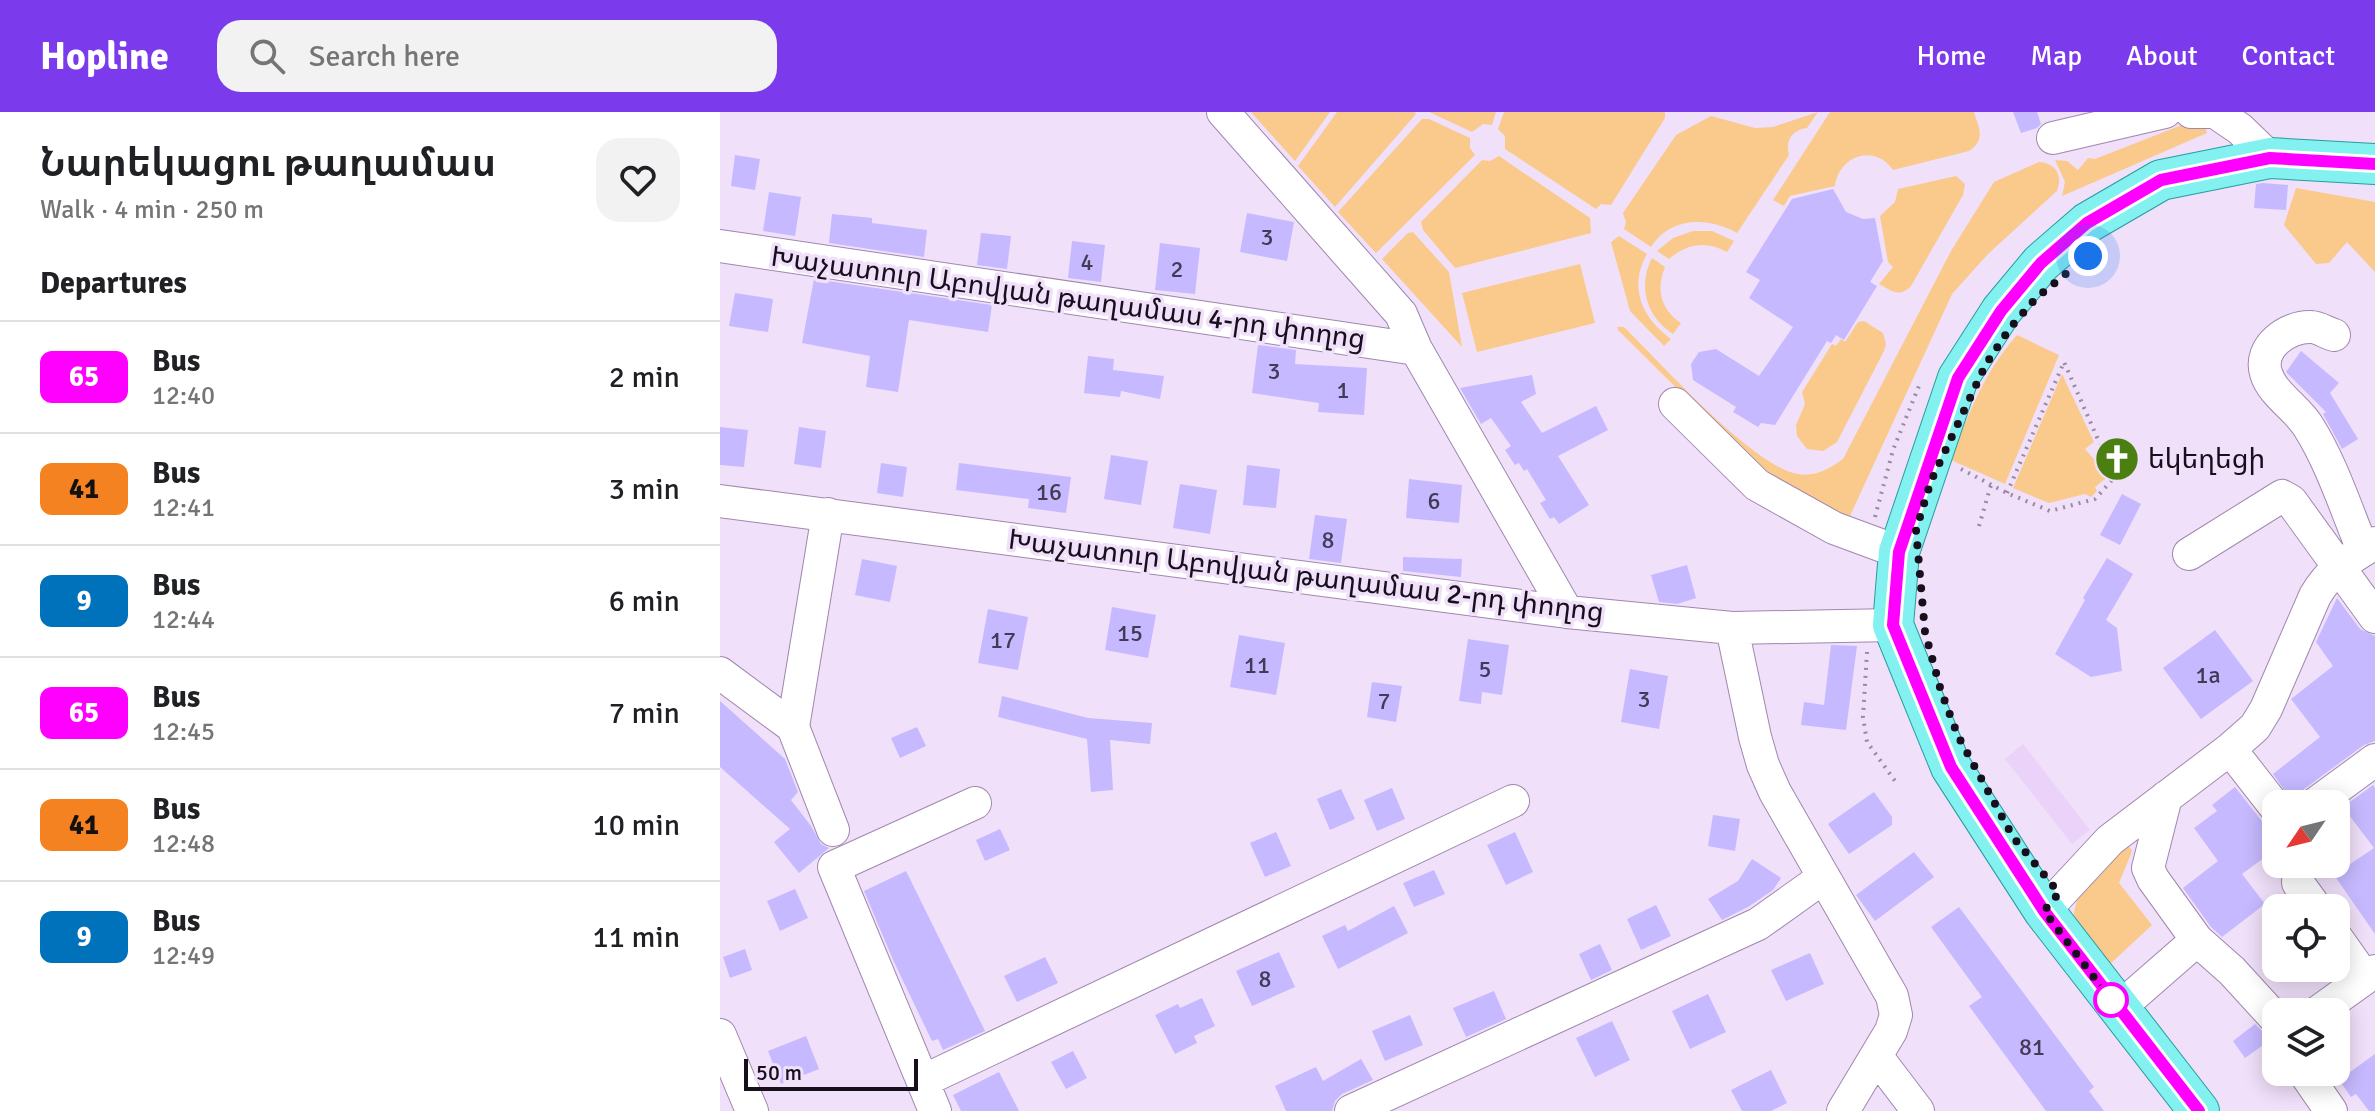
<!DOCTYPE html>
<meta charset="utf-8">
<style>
body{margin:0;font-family:Signika,"Noto Sans Armenian",sans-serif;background:#f2f2f2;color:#202124;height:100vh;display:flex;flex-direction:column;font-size:30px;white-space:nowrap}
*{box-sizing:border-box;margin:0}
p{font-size:26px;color:#757577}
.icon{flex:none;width:44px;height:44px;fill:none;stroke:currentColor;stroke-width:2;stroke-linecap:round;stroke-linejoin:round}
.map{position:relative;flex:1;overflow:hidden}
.sheet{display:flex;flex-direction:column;background:#fff;width:720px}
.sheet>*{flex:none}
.badge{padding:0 16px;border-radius:12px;font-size:28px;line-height:52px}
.needle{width:52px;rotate:235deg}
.tools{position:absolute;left:1542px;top:678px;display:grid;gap:16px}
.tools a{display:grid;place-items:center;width:88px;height:88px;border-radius:16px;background:#fff;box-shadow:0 4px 20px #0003;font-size:40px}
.scale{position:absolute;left:24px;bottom:20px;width:174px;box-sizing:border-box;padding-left:8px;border:4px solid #180f1d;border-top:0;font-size:22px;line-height:28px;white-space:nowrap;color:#180f1d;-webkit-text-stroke:6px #f0e0fa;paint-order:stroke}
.you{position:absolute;width:40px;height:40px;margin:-20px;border:6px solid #fff;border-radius:50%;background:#1a73e8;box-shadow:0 0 0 12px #1a73e833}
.map>.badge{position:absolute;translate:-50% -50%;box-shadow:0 0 0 4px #fff}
h2{padding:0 40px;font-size:30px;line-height:72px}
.round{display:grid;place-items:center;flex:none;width:84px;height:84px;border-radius:24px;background:#f2f2f2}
.summary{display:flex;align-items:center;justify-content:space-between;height:136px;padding:0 40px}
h1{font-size:38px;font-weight:700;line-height:60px}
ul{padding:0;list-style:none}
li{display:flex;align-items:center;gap:24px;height:112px;padding:0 40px;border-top:2px solid #e0e0e0}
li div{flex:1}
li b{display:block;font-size:30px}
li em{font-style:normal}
li .badge{min-width:88px;font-weight:700;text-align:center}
header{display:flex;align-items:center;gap:48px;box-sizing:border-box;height:112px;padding:0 40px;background:#7c3aed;color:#fff}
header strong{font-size:38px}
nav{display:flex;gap:44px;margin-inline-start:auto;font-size:28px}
.search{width:560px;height:72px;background:#f2f2f2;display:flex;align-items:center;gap:20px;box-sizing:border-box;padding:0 28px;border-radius:24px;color:#757577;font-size:30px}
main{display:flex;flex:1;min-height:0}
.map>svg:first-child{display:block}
</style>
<header>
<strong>Hopline</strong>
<div class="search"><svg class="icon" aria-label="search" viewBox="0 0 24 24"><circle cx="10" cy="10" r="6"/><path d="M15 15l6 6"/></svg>Search here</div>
<nav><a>Home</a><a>Map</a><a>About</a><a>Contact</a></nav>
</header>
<main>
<section class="sheet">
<div class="summary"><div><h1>Նարեկացու թաղամաս</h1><p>Walk · 4 min · 250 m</p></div><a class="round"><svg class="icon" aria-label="heart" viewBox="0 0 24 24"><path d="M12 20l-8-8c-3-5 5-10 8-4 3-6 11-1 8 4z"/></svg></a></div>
<h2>Departures</h2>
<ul>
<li><span class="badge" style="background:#f0f;color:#fff">65</span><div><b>Bus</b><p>12:40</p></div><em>2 min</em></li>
<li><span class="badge" style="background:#f58220;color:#111">41</span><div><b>Bus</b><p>12:41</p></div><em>3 min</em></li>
<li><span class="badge" style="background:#0072bc;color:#fff">9</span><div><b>Bus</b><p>12:44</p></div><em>6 min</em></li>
<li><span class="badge" style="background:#f0f;color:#fff">65</span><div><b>Bus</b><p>12:45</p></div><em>7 min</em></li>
<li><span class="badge" style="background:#f58220;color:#111">41</span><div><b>Bus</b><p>12:48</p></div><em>10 min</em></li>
<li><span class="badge" style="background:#0072bc;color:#fff">9</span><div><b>Bus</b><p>12:49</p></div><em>11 min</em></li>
</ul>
</section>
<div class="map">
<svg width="1655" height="999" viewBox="0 0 1655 999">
<rect width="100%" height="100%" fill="#f0e0fa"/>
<path fill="#ead2f9" d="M1303 632 1370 718 1352 732 1285 647Z"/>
<path fill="#fac98c" d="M531 0H610L575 49Z
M617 0H695L696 2 615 95 578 54Z
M709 0H776L772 13 763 12 752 20Z
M784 0H945V6L891 93 881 92 876 97 785 37V24L778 17Z
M1098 0 1087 16C1072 18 1065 28 1069 43L1017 121C989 105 951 104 931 135L904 117 906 110 903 101 956 23 991 4 1035 16 1053 15Z
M1110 0H1254C1259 16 1266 28 1249 39L1173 58C1154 31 1119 44 1115 74L1070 84 1064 94 1053 88Z
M702 7H709L750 26V36L755 43 656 141 618 100Z
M1472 9 1484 11 1487 21 1342 84 1345 70 1335 48 1347 49 1358 58 1368 46 1375 47Z
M779 44 870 106 871 121 735 156 703 118 701 110 762 48 770 49Z
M1319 50C1336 51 1343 63 1337 79L1268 142 1232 182 1130 404 1117 402 1042 361 898 218 897 215H904C940 250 1032 354 1078 362 1095 365 1109 357 1123 347L1231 139 1274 70Z
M1236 64 1245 72 1243 83 1191 174C1179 186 1172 179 1159 172L1173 155 1168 150 1160 104 1175 90 1178 77Z
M1576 76 1655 90V160L1627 130 1609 151 1596 152 1564 113Z
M973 119H992L1014 129 1007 140C986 128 966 132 949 147L937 139 953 126Z
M693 120 729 160 742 235 662 147 688 121Z
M899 124 927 142C908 175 922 206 951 227L944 234 910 199 891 130Z
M932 146 945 155C936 177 940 197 961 211L953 222C927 205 917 175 932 146Z
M860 152 875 211 757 240 742 181Z
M1144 209 1163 221 1166 232 1164 239 1117 330 1103 339 1087 337 1077 324 1076 313 1085 292 1082 280 1112 232 1116 234 1121 227 1125 230 1138 210Z
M1297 223 1339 243 1285 372 1231 348C1248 303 1264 260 1297 223Z
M1342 262 1374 330 1365 337 1389 364 1375 375 1377 379 1371 385 1365 382 1329 391 1293 376Z
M1407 733 1412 738 1411 742 1399 771 1432 813 1387 855 1352 810 1358 783Z"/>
<path fill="#c6b9ff" d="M1293 0H1317L1321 12 1317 16 1301 21Z
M15 43 40 47 35 78 11 74Z
M1543 71 1568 73 1566 98 1534 96 1536 72Z
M1113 77 1126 100 1143 107 1155 106 1163 149 1150 170 1157 174 1124 228 1116 223 1111 231 1107 229 1055 313 1041 311 1038 315 1013 300 1016 295 973 268 971 252 979 240 996 237 1039 264 1073 215 1029 186 1040 168 1026 160 1072 87Z
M49 80 81 85 75 124 43 119Z
M527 101 574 110 567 149 520 140Z
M112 102 152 106V111L207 118 204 145 109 131Z
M261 121 291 124 287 157 257 153Z
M352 129 385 133 381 170 348 166Z
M440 131 480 136 475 182 435 178Z
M94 167 272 193 268 220 189 208 178 280 146 275 150 244 82 231Z
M15 181 53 187 48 220 9 214Z
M538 233 576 238 575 252 647 256 644 303 598 300 599 291 532 281Z
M1581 239 1619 271 1610 281 1638 327 1622 337 1603 302 1606 300 1566 260Z
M368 244 394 247 393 258 444 264 440 287 401 279 400 285 364 281Z
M812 263 816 282 801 290 822 321 876 294 888 318 838 344 869 393 839 412 834 405 830 407 820 391 826 388 807 357 804 359 799 351 795 353 785 338 791 334 771 306 761 312 740 276Z
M0 315 28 318 24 355 0 353Z
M79 315 106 319 101 356 74 352Z
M391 343 428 349 421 393 384 387Z
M161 351 187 355 183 385 157 381Z
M239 351 351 365 346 401 308 396 309 387 236 378Z
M527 353 560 357 556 396 523 393Z
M689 367 742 373 739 411 686 406Z
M460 372 497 378 490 422 453 416Z
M1402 382 1421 392 1400 433 1380 423Z
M595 403 627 407 621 451 589 447Z
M683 445 742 447 741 465 683 459Z
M1387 446 1413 462 1386 508 1397 516 1402 559 1371 565 1335 542 1365 488 1363 486Z
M142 447 177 454 170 490 135 483Z
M967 453 976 486 957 492 939 490 931 463Z
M1617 486 1640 517 1655 524V629L1644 633 1584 677 1574 692 1553 662 1600 625 1571 587 1613 554 1596 530Z
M392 495 436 503 428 546 385 538Z
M268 497 308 505 298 558 258 551Z
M1495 518 1533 569 1481 607 1443 556Z
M519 523 565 531 556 583 510 575Z
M748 527 789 533 782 583 762 580 761 592 739 589Z
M1111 533 1137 534 1126 618 1081 613 1084 590 1104 593Z
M910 557 948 564 939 617 901 610Z
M652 570 682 574 676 610 647 605Z
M282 584 368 606 432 611 430 632 390 628 393 678 371 680 367 627 278 605Z
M0 589 65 647 78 680 71 688 91 714 101 732 109 736 79 761 54 730 70 717 0 655Z
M197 615 206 634 180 646 171 626Z
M1653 673 1655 676V822L1614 763 1654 736 1623 695Z
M1515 675 1556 727V737L1522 762 1545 792 1502 825 1491 815 1463 776 1498 749 1474 716 1497 699 1492 693Z
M672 676 685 707 657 719 644 688Z
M621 677 635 707 610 718 597 687Z
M1154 680 1172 705V713L1129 742 1108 712Z
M993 703 1020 707 1015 739 988 734Z
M280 717 290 738 265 749 256 728Z
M556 720 571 754 545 765 530 731Z
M795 720 813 760 786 773 767 733Z
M1194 740 1214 765 1155 809 1136 783Z
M1032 747 1061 766 1053 778 1028 795 1002 808 988 787 1018 769Z
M714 758 725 782 694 795 683 771Z
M186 759 265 919 223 938 218 927 212 929 174 850 144 779Z
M75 777 88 806 60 819 47 789Z
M936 793 951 824 921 838 907 807Z
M674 794 688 821 618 857 602 824 625 813 628 819Z
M1239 795 1374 975 1369 979 1384 999H1326L1249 894 1262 885 1211 815Z
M880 832 892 858 871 868 859 842Z
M25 837 32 858 10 866 3 845Z
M559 840 575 875 532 894 516 859Z
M1090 841 1104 872 1066 889 1051 858Z
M325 845 338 871 297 890 284 864Z
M774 879 786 907 746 925 733 896Z
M988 882 1006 920 970 937 952 899Z
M482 886 495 914 474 924 477 931 455 942 435 903 458 892 460 896Z
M690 903 703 933 665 949 652 919Z
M892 909 910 948 875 965 856 926Z
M1535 912 1543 920 1553 926 1525 946 1513 929Z
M86 924 99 957 61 972 48 939Z
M353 939 367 966 346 977 331 950Z
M1655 942V999H1649L1636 982 1631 985 1619 968Z
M641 947 653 968 622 982 615 989 612 999H566L555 974 596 955 603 969Z
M1051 958 1067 991 1051 999H1022L1011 978Z
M279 960 299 999H241L233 983Z"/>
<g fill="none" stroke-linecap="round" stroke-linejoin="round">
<g stroke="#a087ae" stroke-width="34">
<path id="minor" d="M503 0 681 202 696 237 847 500
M1471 0H1495L1520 17 1550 46
M1333 26 1445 0
M0 134 696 237
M1614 223C1607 221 1598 215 1591 215 1568 214 1538 235 1546 261 1552 282 1577 296 1588 314 1612 352 1626 397 1643 438
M955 292 1037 373 1114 416 1179 440
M0 389 847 500 1012 516 1173 513
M1469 442 1562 384 1571 389 1655 505
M1012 516 1035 625 1043 653 1055 680 1172 884 1176 903 1171 919 1123 999
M0 561 73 615 108 402
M73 615 113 718
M1510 637 1556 696
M1446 685 1428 756 1433 767 1477 828 1512 859 1556 907
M1595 692 1655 648
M1579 752 1578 771 1596 796
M1324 799 1390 728 1510 637 1535 615 1546 597 1595 484C1610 458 1630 446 1655 431
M1616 825 1645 866
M1398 897 1477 828
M1598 900 1655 859
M0 923 32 999
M1157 945 1198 999
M1584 960 1611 999
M203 969 793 689
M215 999 114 755 255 691
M631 999 1038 812 1104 765"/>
</g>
<g stroke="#289c9e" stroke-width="42">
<path id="major" d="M1479 999 1324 799 1231 655 1173 513 1179 440 1238 266 1281 199 1321 151 1367 111 1441 68 1550 46 1655 52"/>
</g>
<path stroke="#988a9f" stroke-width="4" stroke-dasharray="2 6" stroke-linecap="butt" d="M1241 357 1287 381 1330 399 1375 387 1394 366
M1287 381 1344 250 1380 332
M1155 405 1173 338 1201 269
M1259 414 1271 373
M1147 540 1143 605 1147 630 1175 669"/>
<use href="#minor" stroke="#fff" stroke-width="32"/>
<use href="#major" stroke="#83f1ef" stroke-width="40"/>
</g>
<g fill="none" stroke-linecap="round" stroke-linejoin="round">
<g stroke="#fff" stroke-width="18">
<path id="line" d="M1479 999 1324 799 1231 655 1173 513 1179 440 1238 266 1281 199 1321 151 1367 111 1441 68 1550 46 1655 52"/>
</g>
<use href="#line" stroke="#f0f" stroke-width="12"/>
<path stroke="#180f1d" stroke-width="8" stroke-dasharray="0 14.4" d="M1368 144 1316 186 1290 216 1266 252 1211 369 1196 418 1205 520 1221 579 1238 624 1293 725 1339 781 1324 799 1391 888"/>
</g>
<defs>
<g id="church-disc" transform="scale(2.3)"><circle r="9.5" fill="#4c7f12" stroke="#f0e0fa"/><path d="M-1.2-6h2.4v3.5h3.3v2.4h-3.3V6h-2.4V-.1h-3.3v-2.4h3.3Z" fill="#fff"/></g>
</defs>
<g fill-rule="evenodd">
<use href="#church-disc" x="1397" y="347"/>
</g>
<circle fill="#fff" stroke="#f0f" stroke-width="4" cx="1391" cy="888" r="16"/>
<g text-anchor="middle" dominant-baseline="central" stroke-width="7" stroke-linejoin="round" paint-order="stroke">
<g font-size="24" fill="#443a56">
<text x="547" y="125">3</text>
<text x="367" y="150">4</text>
<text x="457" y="157">2</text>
<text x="554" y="259">3</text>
<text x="623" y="278">1</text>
<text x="329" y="380">16</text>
<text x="714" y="389">6</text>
<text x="608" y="428">8</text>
<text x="410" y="521">15</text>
<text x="283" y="528">17</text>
<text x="537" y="553">11</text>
<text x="765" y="557">5</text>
<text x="1488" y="563">1a</text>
<text x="924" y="587">3</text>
<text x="664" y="589">7</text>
<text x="545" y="867">8</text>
<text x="1312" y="935">81</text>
</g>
<g font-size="28" fill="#180f1d" stroke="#f0e0fa">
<text transform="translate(348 186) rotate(8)">Խաչատուր Աբովյան թաղամաս 4-րդ փողոց</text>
<text transform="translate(586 464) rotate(7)">Խաչատուր Աբովյան թաղամաս 2-րդ փողոց</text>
</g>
<g font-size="28" fill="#180f1d" stroke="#f0e0fa" text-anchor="start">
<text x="1428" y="347">եկեղեցի</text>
</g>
</g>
</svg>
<div class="tools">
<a><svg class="needle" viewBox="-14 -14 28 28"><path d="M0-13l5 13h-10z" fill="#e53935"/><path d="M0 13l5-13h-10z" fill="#757577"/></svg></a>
<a><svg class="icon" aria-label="locate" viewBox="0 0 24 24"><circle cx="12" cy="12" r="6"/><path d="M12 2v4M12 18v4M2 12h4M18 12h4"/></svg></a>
<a><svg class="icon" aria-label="layers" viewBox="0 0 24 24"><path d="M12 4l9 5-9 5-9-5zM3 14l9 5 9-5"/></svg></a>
</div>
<div class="scale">50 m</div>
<div class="you" style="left:1368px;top:144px"></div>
</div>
</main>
